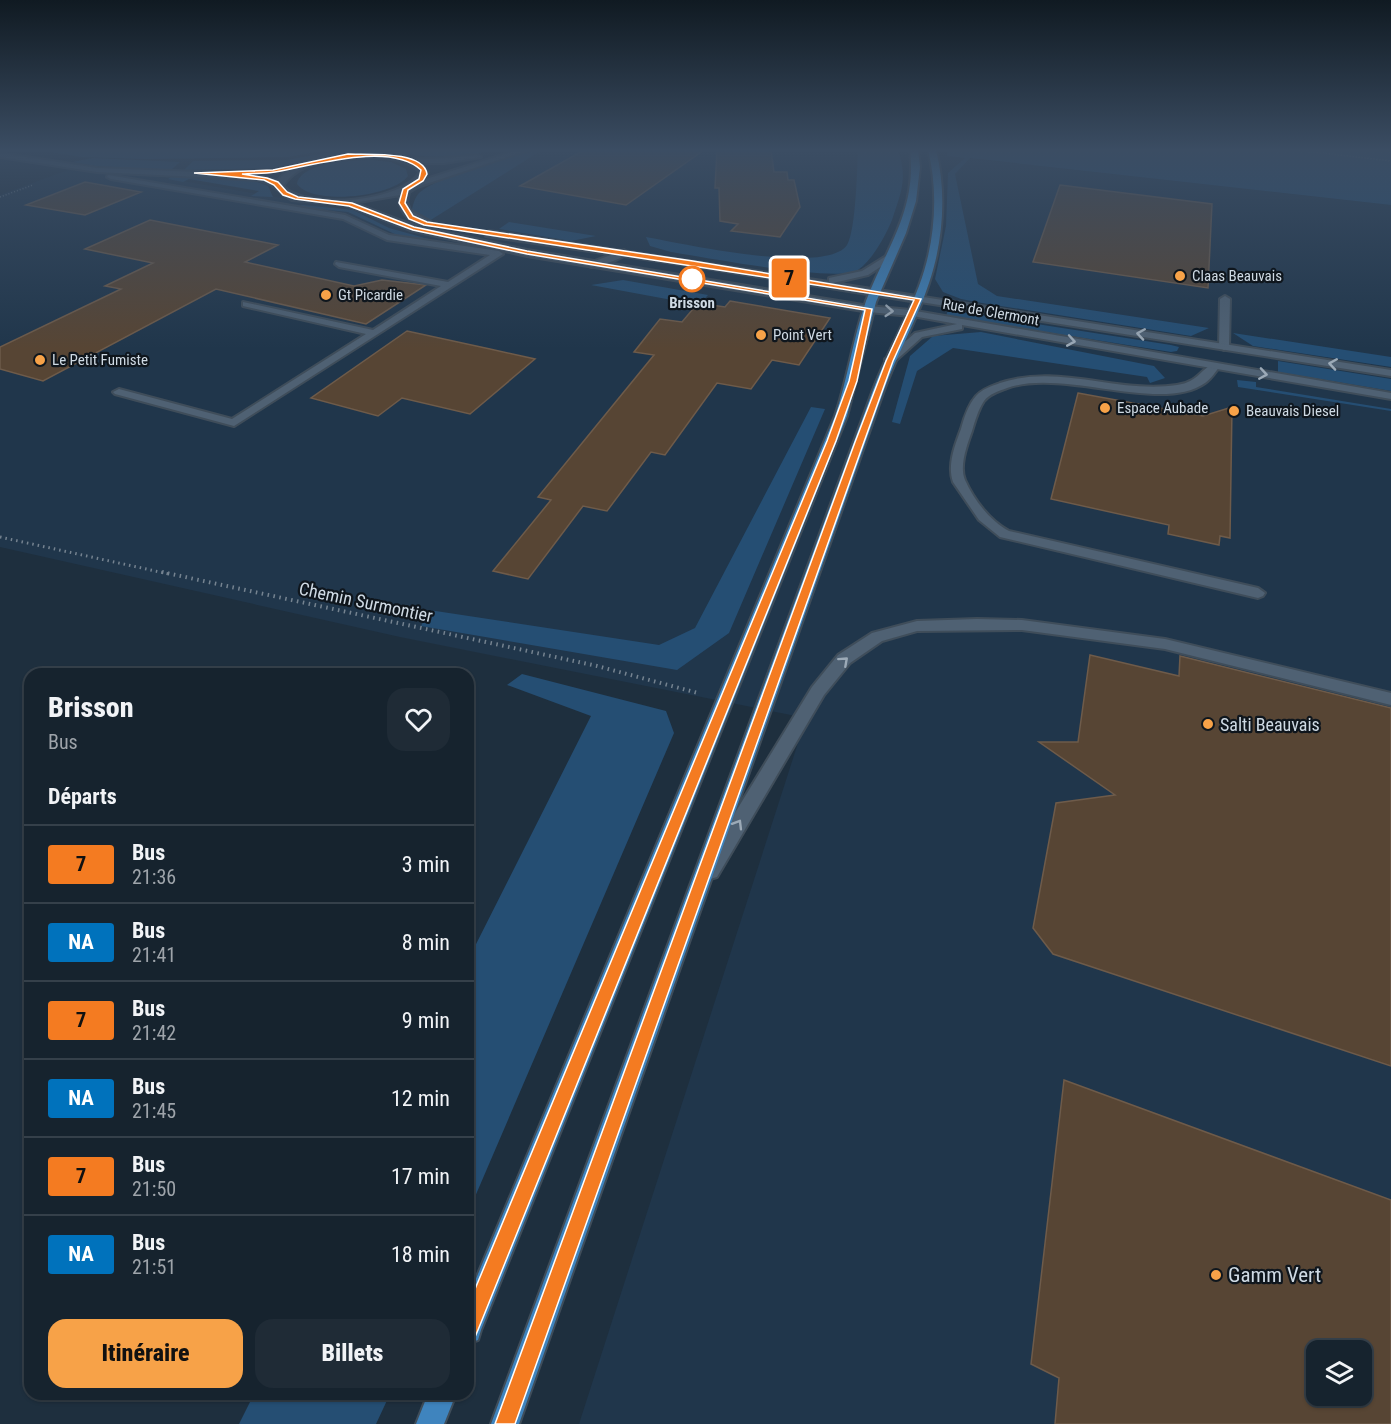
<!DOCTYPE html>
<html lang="fr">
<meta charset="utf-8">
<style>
body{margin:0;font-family:"Roboto Condensed",sans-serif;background:#1f2b36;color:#f1f3f6;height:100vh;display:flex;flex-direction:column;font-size:22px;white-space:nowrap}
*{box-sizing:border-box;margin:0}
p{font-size:20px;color:#9ea4aa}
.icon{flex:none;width:33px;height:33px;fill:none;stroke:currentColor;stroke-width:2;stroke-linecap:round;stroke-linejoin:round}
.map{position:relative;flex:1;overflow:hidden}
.side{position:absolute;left:24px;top:668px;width:450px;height:732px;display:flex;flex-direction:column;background:#16232e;border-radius:18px;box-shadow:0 2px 4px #0004,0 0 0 2px #35404a}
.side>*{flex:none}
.badge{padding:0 12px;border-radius:4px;font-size:21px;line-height:39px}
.controls{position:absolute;left:1306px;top:1340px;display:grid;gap:12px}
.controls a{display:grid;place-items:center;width:66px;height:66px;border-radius:12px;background:#16232e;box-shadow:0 2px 4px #0004,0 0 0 2px #35404a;font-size:30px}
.map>.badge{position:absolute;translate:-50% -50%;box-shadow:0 0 0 3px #fff}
h2{padding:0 24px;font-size:22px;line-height:54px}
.round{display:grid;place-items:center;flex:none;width:63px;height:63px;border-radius:18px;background:#1f2b36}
.overview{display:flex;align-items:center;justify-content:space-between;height:102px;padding:0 24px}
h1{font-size:28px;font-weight:800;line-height:45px}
.cta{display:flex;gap:12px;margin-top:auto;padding:12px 24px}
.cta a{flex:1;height:69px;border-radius:18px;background:#f7a248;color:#111;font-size:24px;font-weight:800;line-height:69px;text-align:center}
.cta a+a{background:#1f2b36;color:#f1f3f6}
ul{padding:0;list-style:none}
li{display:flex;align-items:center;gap:18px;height:78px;padding:0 24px;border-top:2px solid #35404a}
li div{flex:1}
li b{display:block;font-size:22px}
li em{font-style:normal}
li .badge{min-width:66px;font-weight:700;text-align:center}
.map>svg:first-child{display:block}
</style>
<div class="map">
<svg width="1391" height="1424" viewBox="0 0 1391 1424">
<rect width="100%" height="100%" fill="#1e2f3e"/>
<path fill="#20364b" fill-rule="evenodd" d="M541 150H910L947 156 1391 205V1424H579L806 718 400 637 0 547V195L84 164 426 223ZM1317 1350H1362V1395H1317Z"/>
<path fill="#254e73" d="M38 150H326L288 157 145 159 81 157Z
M342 150H354L273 168 184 170 193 161 287 160Z
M401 150H496C475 155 418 162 401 150Z
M537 150H542L426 223 412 209C414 201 416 194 423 190 448 173 506 159 537 150Z
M858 150H898C908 179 901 192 892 220 886 235 871 263 856 271 834 282 703 257 671 252L650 246 646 237C680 243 826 276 847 245 856 230 857 169 858 150Z
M947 150H1391V205L970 158 955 174 978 284 997 296 1209 328 1191 336 982 303 961 299 943 292 935 279 946 226 948 173 965 158 947 156Z
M93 158 180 162 171 170 96 166 72 162Z
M372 160 391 162 406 169 408 176C393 197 313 206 297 184 301 162 354 160 372 160Z
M171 177 249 179 268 186 273 197 251 196 259 191 189 179 183 182 168 179Z
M302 205 353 210 389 228 454 246 399 236 348 212 299 207Z
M509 222 596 236 571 241 499 229Z
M623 280 708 295 699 305 591 285Z
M948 310 1171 345 1179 347 1177 351 1171 352 946 316Z
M981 332 1154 366 1165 378 1150 383 1147 377 953 348 917 371 900 424 892 422 910 356 933 336Z
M1233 333 1391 357V367L1253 346Z
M1278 361 1391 379V391L1278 372Z
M1237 380 1256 382V387L1391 409V411L1238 387Z
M811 407 825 409 729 633 677 670 421 626 429 610 659 645 695 628Z
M522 674 666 711 674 733 468 1213V960L591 716 507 685Z
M254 1394H390L376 1424H239Z"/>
<path fill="#574534" stroke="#6e5b4a" stroke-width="1.5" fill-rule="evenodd" d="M584 150H704L626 205 520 186Z
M717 150H771L774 172H787L788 180H794L800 207 780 237 731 231 738 224 720 221 719 188H715Z
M85 182 141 192 85 215 26 205Z
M1060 185 1212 204 1208 288 1033 262Z
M150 220 278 245 245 262 354 286 382 280 426 285 366 324 216 289 43 381 0 369V347L121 289 105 286 153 263 85 249Z
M730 301 830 318 799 365 772 360 751 389 717 383 665 455 651 452 607 511 583 506 528 579 493 571 551 500 538 497 654 355 634 352 660 319 682 322 698 303 725 307Z
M407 331 490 349 535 359 470 414 402 398 378 416 311 398Z
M1078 393 1203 416 1232 407 1230 538 1220 536 1219 545 1168 534 1169 525 1051 499Z
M1090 655 1179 676 1180 656 1391 708V1066L1053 954 1033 928 1056 803 1115 795 1039 742H1078Z
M1064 1080 1391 1200V1424H1055L1059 1378 1031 1364ZM1317 1350H1362V1395H1317Z"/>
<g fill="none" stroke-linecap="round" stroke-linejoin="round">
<g stroke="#3f4d5a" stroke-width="4">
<path id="service" d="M355 150H365L327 161 323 159Z
M392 150H399L408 158 401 160Z
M108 175 345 215 389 235 499 251 503 254 234 426 115 394 113 392 119 389 232 419 366 334 243 306V302L373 330 441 286 339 267 335 264 336 262 448 282 490 255 387 240 343 219 111 179 107 177Z
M624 250 628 253C618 261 604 264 591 267L587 264Z
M1225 296 1230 299 1229 347 1224 350 1219 347 1220 299Z
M1215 363 1220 366C1216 371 1211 379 1205 383 1161 414 1063 368 1007 388 999 391 989 394 984 401 978 410 975 421 972 431 967 445 959 466 965 480 974 500 990 521 1009 531L1258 588 1265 593 1263 596 1258 598 1000 537 979 520 953 482C947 465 955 445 961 429 964 418 968 405 976 396 982 389 992 386 1000 383 1059 363 1117 394 1177 385 1199 382 1201 368 1215 363Z
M977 619 1022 620 1165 639 1391 693V705L1165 649 1022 630 917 631 882 641 850 663 824 695 717 877 710 879 703 877 700 871 703 865 812 687 838 655 872 633 917 621Z"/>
</g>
<g stroke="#3f4d5a" stroke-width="4">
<path id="minor" d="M917 296 1391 370V376L914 301V297Z
M910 310 1391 393V399L962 325V329L922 337 893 363H885V359L915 333 957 324 907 315V311Z"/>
</g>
<g stroke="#3f4d5a" stroke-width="4">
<path id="secondary" d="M518 150H528L417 187 409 192 407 202 410 210 431 222V226C414 227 397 213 400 195L353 203 415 226 527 250 869 306 910 310 915 313 910 316 869 312 527 256 410 230 343 204 292 200 284 195 271 184 260 180 97 172 0 157V153L97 168 250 174 278 181C296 155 347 151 376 153 389 154 401 158 413 159 434 160 456 157 477 155L481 157 444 163H419L428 172 423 180ZM374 157C392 159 407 159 420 172 403 202 306 211 283 186 301 158 344 158 374 157Z
M489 231 829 282V278L862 271 891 253 895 256 894 258 868 275 833 283 917 296 922 299 917 302 693 266 486 236 485 234Z"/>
</g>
<g stroke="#3f4d5a" stroke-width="4">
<path id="primary" d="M910 150H918L920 167 916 201 906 233 876 302 847 416 481 1330 478 1340 468 1343V1298L835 416C848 378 853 338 866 301 886 248 917 211 910 150Z
M928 150H936C947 193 943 242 929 283 917 320 897 354 884 390L519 1424H491L873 390C886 355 906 321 919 286 935 244 939 193 928 150Z
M428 1394H456L444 1424H416Z"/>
</g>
<path stroke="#758390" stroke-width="1.5" stroke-dasharray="1 2" stroke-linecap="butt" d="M1296 150 1391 161
M0 197 33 185"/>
<path stroke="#758390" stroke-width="3" stroke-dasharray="1.5 4" stroke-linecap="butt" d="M0 537 169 574"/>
<path stroke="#758390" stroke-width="4" stroke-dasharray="1.5 4.5" stroke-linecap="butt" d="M162 572 597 666 698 693"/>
<use href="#service" fill="#4f6173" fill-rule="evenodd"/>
<use href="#minor" fill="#4f6173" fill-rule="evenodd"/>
<use href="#secondary" fill="#4f6173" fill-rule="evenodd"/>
<use href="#primary" fill="#3f84be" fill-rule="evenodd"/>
</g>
<defs><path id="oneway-chevron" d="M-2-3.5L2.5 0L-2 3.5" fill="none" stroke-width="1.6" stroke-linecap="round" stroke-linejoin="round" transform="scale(1.5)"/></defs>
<g stroke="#9caab7">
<use href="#oneway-chevron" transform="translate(889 311) rotate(4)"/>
<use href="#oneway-chevron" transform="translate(1141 334) rotate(-171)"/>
<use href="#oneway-chevron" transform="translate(1071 341) rotate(10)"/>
<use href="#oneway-chevron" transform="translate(1333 364) rotate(-171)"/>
<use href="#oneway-chevron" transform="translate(1263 374) rotate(9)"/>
<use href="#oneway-chevron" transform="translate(844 661) rotate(-42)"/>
<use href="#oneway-chevron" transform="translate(738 824) rotate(-59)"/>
</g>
<linearGradient id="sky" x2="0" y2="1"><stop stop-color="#101a22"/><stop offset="0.43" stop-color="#3b4d63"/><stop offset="1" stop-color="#3b4d63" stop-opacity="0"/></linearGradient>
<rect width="1391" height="349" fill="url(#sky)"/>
<path fill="#f47b21" stroke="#fff" stroke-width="1.5" d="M348 154C366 155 423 150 427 174L423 181 408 190 405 203 413 216 427 222 693 261 921 299 893 361 864 442 515 1424H495L855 442 886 361 914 300 424 225 409 219 399 203 403 189 419 179 421 170C390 141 312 166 275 172 264 174 253 173 242 174L267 178 278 182 287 192 298 197 352 203 414 227 527 251 872 309 857 381 836 441 478 1330 475 1337 468 1340 461 1337 458 1330 827 441 849 381 865 310 527 254 413 230 349 206 295 199 283 195 274 185 264 180 194 173 273 170Z"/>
<g fill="#f7a248" stroke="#0f161d" stroke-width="2">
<circle cx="1180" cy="276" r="6"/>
<circle cx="326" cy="295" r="6"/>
<circle cx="761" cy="335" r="6"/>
<circle cx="40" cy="360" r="6"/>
<circle cx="1105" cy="408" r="6"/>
<circle cx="1234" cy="411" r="6"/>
<circle cx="1208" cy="724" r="6"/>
<circle cx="1216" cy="1275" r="6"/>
</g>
<circle fill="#fff" stroke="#f47b21" stroke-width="3" cx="692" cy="279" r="12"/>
<g text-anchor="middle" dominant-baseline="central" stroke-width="4.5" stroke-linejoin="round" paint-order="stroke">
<g font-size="15" fill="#cfdae4" stroke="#0f161d" text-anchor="start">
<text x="1192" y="276">Claas Beauvais</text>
<text x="338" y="295">Gt Picardie</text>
<text x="773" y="335">Point Vert</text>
<text x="52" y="360">Le Petit Fumiste</text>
<text x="1117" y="408">Espace Aubade</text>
<text x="1246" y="411">Beauvais Diesel</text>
</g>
<g font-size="15" font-weight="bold" fill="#cfdae4" stroke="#0f161d">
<text x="692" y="303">Brisson</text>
</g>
<g font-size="15" fill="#cfdae4" stroke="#0f161d">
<text transform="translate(991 312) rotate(10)">Rue de Clermont</text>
</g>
<g font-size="18" fill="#cfdae4" stroke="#0f161d">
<text transform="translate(366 602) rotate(12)">Chemin Surmontier</text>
</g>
<g font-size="18" fill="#cfdae4" stroke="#0f161d" text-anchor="start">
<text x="1220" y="724">Salti Beauvais</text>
</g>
<g font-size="21" fill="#cfdae4" stroke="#0f161d" text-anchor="start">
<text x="1228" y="1275">Gamm Vert</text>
</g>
</g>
</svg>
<div class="controls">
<a><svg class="icon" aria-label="layers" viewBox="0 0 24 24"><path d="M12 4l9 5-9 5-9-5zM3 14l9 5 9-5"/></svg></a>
</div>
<b class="badge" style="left:789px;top:278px;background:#f47b21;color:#111">7</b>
<section class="side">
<div class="overview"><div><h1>Brisson</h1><p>Bus</p></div><a class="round"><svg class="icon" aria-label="heart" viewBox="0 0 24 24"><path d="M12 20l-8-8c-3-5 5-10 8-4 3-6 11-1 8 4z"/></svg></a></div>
<h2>Départs</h2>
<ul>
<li><span class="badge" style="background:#f47b21;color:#111">7</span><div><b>Bus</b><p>21:36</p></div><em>3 min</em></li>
<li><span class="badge" style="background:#0072bc;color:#fff">NA</span><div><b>Bus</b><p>21:41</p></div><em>8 min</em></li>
<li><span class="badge" style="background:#f47b21;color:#111">7</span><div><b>Bus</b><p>21:42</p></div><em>9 min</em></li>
<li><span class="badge" style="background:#0072bc;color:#fff">NA</span><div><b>Bus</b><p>21:45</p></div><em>12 min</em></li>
<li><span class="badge" style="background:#f47b21;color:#111">7</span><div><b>Bus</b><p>21:50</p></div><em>17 min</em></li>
<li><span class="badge" style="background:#0072bc;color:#fff">NA</span><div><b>Bus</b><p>21:51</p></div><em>18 min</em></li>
</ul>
<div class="cta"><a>Itinéraire</a><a>Billets</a></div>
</section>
</div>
